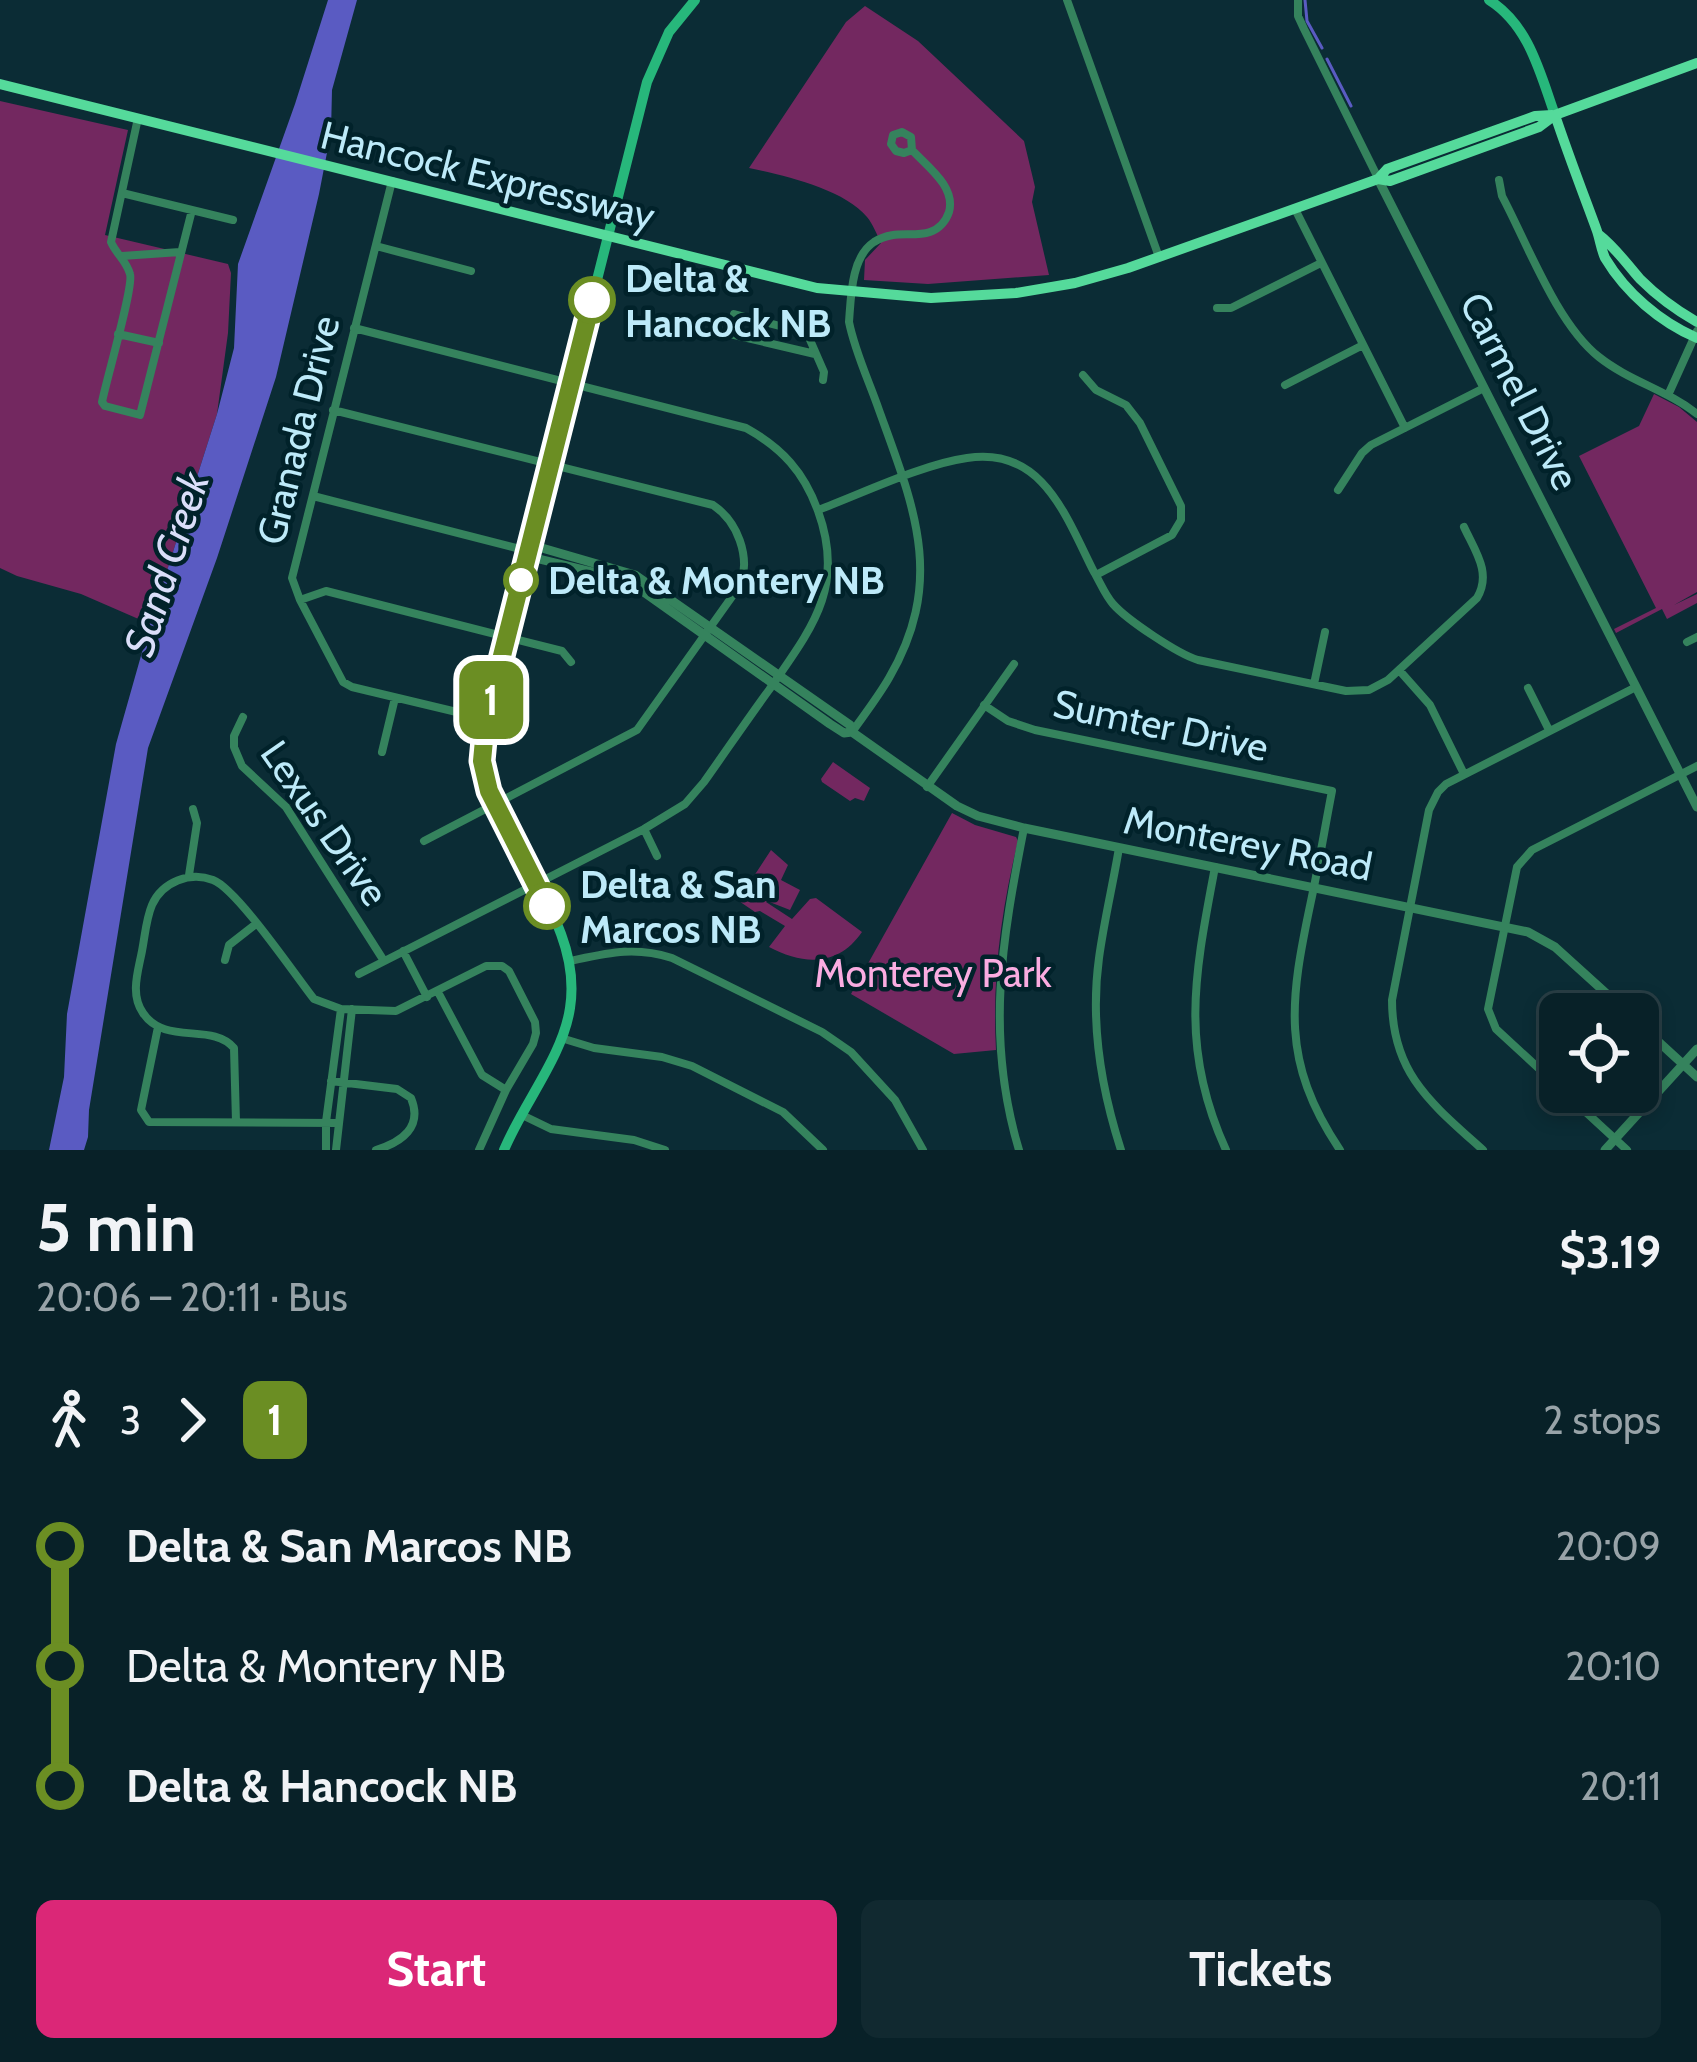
<!DOCTYPE html>
<meta charset="utf-8">
<style>
body{margin:0;font-family:Cabin,sans-serif;background:#112930;color:#f1f3f6;height:100vh;display:flex;flex-direction:column;font-size:45px;white-space:nowrap}
*{box-sizing:border-box;margin:0}
p{font-size:39px;color:#98a3a8}
.icon{flex:none;width:66px;height:66px;fill:none;stroke:currentColor;stroke-width:2;stroke-linecap:round;stroke-linejoin:round}
.map{position:relative;height:1150px;overflow:hidden}
.sheet{display:flex;flex-direction:column;background:#082128;flex:1}
.sheet>*{flex:none}
.badge{padding:0 24px;border-radius:18px;font-size:42px;line-height:78px}
.buttons{position:absolute;left:1539px;top:993px;display:grid;gap:24px}
.buttons a{display:grid;place-items:center;width:120px;height:120px;border-radius:18px;background:#082128;box-shadow:0 6px 18px #0003,0 0 0 3px #293e45;font-size:60px}
.map>.badge{position:absolute;translate:-50% -50%;box-shadow:0 0 0 6px #fff}
.legs{display:flex;align-items:center;gap:18px;height:132px;padding:0 36px;font-size:39px}
.legs p{margin-inline-start:auto}
.headline{display:flex;align-items:center;justify-content:space-between;height:204px;padding:0 36px}
h1{font-size:66px;font-weight:700;line-height:90px}
.primary-button{display:flex;gap:24px;margin-top:auto;padding:24px 36px}
.primary-button a{flex:1;height:138px;border-radius:18px;background:#db2777;color:#fff;font-size:48px;font-weight:700;line-height:138px;text-align:center}
.primary-button a+a{background:#112930;color:#f1f3f6}
ul{padding:0 36px;list-style:none}
li{display:flex;align-items:center;gap:42px;height:120px;font-size:45px}
li i{display:grid;place-items:center;width:18px;height:100%;margin:0 15px;background:currentColor}
li i::after{content:'';width:30px;height:30px;margin:-15px;border:9px solid;border-radius:50%;background:#082128}
li p{margin-inline-start:auto}
li:first-child i{background:linear-gradient(#0000 50%,currentColor 0)}
li:last-child i{background:linear-gradient(currentColor 50%,#0000 0)}
.map>svg:first-child{display:block}
</style>
<div class="map">
<svg width="1697" height="1150" viewBox="0 0 1697 1150">
<rect width="100%" height="100%" fill="#0b2c35"/>
<path fill="#732860" d="M865 6 918 41 1024 141 1035 187 1032 202 1049 275 928 284 864 280 865 260 881 243C877 235 873 224 867 217 844 189 783 175 749 168L846 22Z
M0 101 128 130 105 235 228 264 231 273 228 333 217 414 150 624 81 594 17 576 0 568Z
M1654 394 1679 407 1697 422V592L1674 605 1697 594V603L1667 619 1662 609 1616 633 1614 629 1656 608 1579 456 1639 426Z
M833 762 870 788 864 801 855 798 850 801 822 782 821 779Z
M952 813 975 825 1016 837 1018 841C1001 911 992 978 996 1050L954 1054 851 994Z
M771 850 788 865 781 880 800 890 790 910 767 901 766 902 792 919 810 899 816 898 862 932C838 967 803 965 769 947L785 926 760 911 755 912 733 897 737 888H746Z"/>
<path fill="#5a5bc2" d="M328 0H357L332 90 331 132 319 194 276 377 217 558 148 748 89 1110 88 1137 84 1150H49L64 1077 67 1014 116 744 150 624 217 414 234 348 238 264 295 104Z"/>
<g fill="none" stroke-linecap="round" stroke-linejoin="round">
<path stroke="#5a5bc2" stroke-width="3" d="M1305 0 1307 21 1322 48
M1327 59 1351 106"/>
<path stroke="#35835d" stroke-width="8" d="M1067 0 1159 257
M1298 0V16L1304 29 1378 178
M138 118 111 242C116 254 126 260 130 274 134 286 106 381 102 402L105 406 140 415 192 210
M1499 180 1502 196C1528 245 1557 324 1599 357 1629 381 1667 390 1697 414
M392 181 292 578 300 600 343 682 352 687 486 719
M122 193 233 220
M1295 209 1405 428
M376 246 471 271
M122 256 180 252
M1217 308H1231L1321 263
M734 314 807 333 824 372 823 380
M354 328 746 428C782 448 804 472 818 511 846 588 811 629 769 690 747 720 726 751 704 782L685 804 644 829 359 974
M118 334 159 343
M730 334 815 354
M1083 375 1096 390 1126 405 1140 423 1181 506V520L1172 535 1096 575
M1285 385 1363 345
M1669 393 1697 331
M333 410 713 505C738 522 750 556 741 584L637 730 424 841
M1338 490 1362 453 1371 445 1484 388
M313 496 528 551
M818 510C861 494 923 464 967 458 1043 446 1066 517 1094 572 1100 582 1105 595 1113 604 1127 620 1178 654 1198 660L1346 691 1369 690 1388 680 1477 598C1492 573 1475 551 1464 527
M300 600 326 591 562 651 571 662
M1687 642 1697 637
M1399 670 1430 705 1464 774
M1314 684 1325 632
M1528 688 1549 730
M984 705 1008 721 1035 730 1332 791C1325 827 1319 864 1311 901 1290 1000 1280 1061 1340 1150
M243 717 234 736V747L242 766 286 807 384 961
M852 732C864 715 878 697 889 678 946 580 914 507 879 410 869 381 855 352 849 322 851 297 851 257 874 242 895 229 912 238 930 232 939 229 946 221 949 212 956 187 928 167 912 150L904 153 896 151 891 144 893 135 902 132 911 137 912 150
M382 752 395 698
M927 787 1014 664
M644 829 657 856
M1119 848C1113 884 1104 921 1099 958 1090 1023 1101 1088 1121 1150
M1215 867C1195 973 1179 1047 1226 1150
M189 875 197 823 193 809
M403 951 427 997
M225 960 229 945 256 924
M570 961C608 953 634 946 672 958L822 1032 851 1052 895 1100 923 1150
M438 992 482 1075 506 1090
M158 1027 141 1110 149 1122 337 1123
M561 1038 594 1048 662 1057 692 1066 783 1112 823 1150
M331 1081 397 1089 411 1098C423 1127 402 1142 376 1150
M1560 1088 1496 1029 1488 1009 1517 867 1532 850 1697 766
M1564 1092 1627 1150
M522 1115 551 1129 634 1140 665 1150
M236 1122 234 1048C212 1022 165 1046 143 1013 130 994 138 972 142 951 145 936 146 919 152 905 162 882 190 871 213 880 237 889 295 975 314 999L341 1009 396 1011 486 966H502L509 971 535 1022 536 1033 533 1044 506 1090 479 1150
M326 1150V1122L341 1009
M336 1150 352 1009
M1019 1150C985 1037 1002 940 1024 828
M1483 1150C1432 1104 1392 1074 1392 1000L1429 810 1438 792 1446 784 1636 687"/>
<path stroke="#35835d" stroke-width="9" d="M1378 179 1697 807
M528 551 542 548 635 575 850 725 852 732 957 806 978 816 1024 828 1528 932 1555 947 1629 1014
M528 551 539 559 605 575 641 590 830 724 844 733 852 732
M1638 1023 1697 1077
M1605 1150 1697 1049"/>
<path stroke="#27b77b" stroke-width="10" d="M1489 0C1529 25 1540 73 1555 115
M504 1150C523 1104 563 1056 570 1008 586 905 472 833 483 731L647 82 669 32 695 0"/>
<path stroke="#55da9b" stroke-width="10" d="M0 84 817 288 931 298 1016 293 1075 283 1128 268 1378 179 1390 181 1539 127 1555 115 1697 63
M1555 115C1568 154 1583 193 1597 231 1600 240 1601 249 1605 258 1626 293 1660 322 1697 338
M1378 179 1387 169 1535 116 1552 115
M1598 234C1615 247 1626 263 1640 279 1657 296 1676 310 1697 322"/>
</g>
<g fill="none" stroke-linecap="round" stroke-linejoin="round">
<g stroke="#fff" stroke-width="27">
<path id="line-1" d="M547 906 489 791 482 761 486 719 592 300"/>
</g>
<use href="#line-1" stroke="#6b8e23" stroke-width="18"/>
</g>
<g fill="#fff" stroke="#6b8e23" stroke-width="6">
<circle cx="592" cy="300" r="21"/>
<circle cx="521" cy="580" r="15"/>
<circle cx="547" cy="906" r="21"/>
</g>
<g text-anchor="middle" dominant-baseline="central" stroke-width="9" stroke-linejoin="round" paint-order="stroke">
<g font-size="39" fill="#bdeaf9" stroke="#01222a">
<text transform="translate(488 175) rotate(14)">Hancock Expressway</text>
<text transform="translate(1520 391) rotate(63)">Carmel Drive</text>
<text transform="translate(298 430) rotate(-76)">Granada Drive</text>
<text transform="translate(1161 725) rotate(12)">Sumter Drive</text>
<text transform="translate(325 823) rotate(55)">Lexus Drive</text>
<text transform="translate(1248 843) rotate(11)">Monterey Road</text>
</g>
<g font-size="39" font-weight="bold" fill="#bdeaf9" stroke="#01222a" text-anchor="start">
<text x="625" y="278">Delta &amp;<tspan x="625" dy="45">Hancock NB</tspan></text>
<text x="548" y="580">Delta &amp; Montery NB</text>
<text x="580" y="884">Delta &amp; San<tspan x="580" dy="45">Marcos NB</tspan></text>
</g>
<g font-size="39" fill="#faace1" stroke="#01222a">
<text x="933" y="973">Monterey Park</text>
</g>
<g font-size="42" font-style="italic" fill="#dadef9" stroke="#01222a">
<text transform="translate(166 564) rotate(-72)">Sand Creek</text>
</g>
</g>
</svg>
<div class="buttons">
<a><svg class="icon" aria-label="locate" viewBox="0 0 24 24"><circle cx="12" cy="12" r="6"/><path d="M12 2v4M12 18v4M2 12h4M18 12h4"/></svg></a>
</div>
<b class="badge" style="left:491px;top:700px;background:#6b8e23;color:#fff">1</b>
</div>
<section class="sheet">
<div class="headline"><div><h1>5 min</h1><p>20:06 – 20:11 · Bus</p></div><b>$3.19</b></div>
<div class="legs"><svg class="icon" aria-label="walk" viewBox="0 0 24 24"><circle cx="13" cy="4" r="2"/><path d="M13 8l-2 6 4 7M11 14l-3 7M7 12l3-4h3l4 4"/></svg>3<svg class="icon" aria-label="forward" viewBox="0 0 24 24"><path d="M9 5l7 7-7 7"/></svg><b class="badge" style="background:#6b8e23;color:#fff">1</b><p>2 stops</p></div>
<ul>
<li><i style="color:#6b8e23"></i><b>Delta &amp; San Marcos NB</b><p>20:09</p></li>
<li><i style="color:#6b8e23"></i><span>Delta &amp; Montery NB</span><p>20:10</p></li>
<li><i style="color:#6b8e23"></i><b>Delta &amp; Hancock NB</b><p>20:11</p></li>
</ul>
<div class="primary-button"><a>Start</a><a>Tickets</a></div>
</section>
